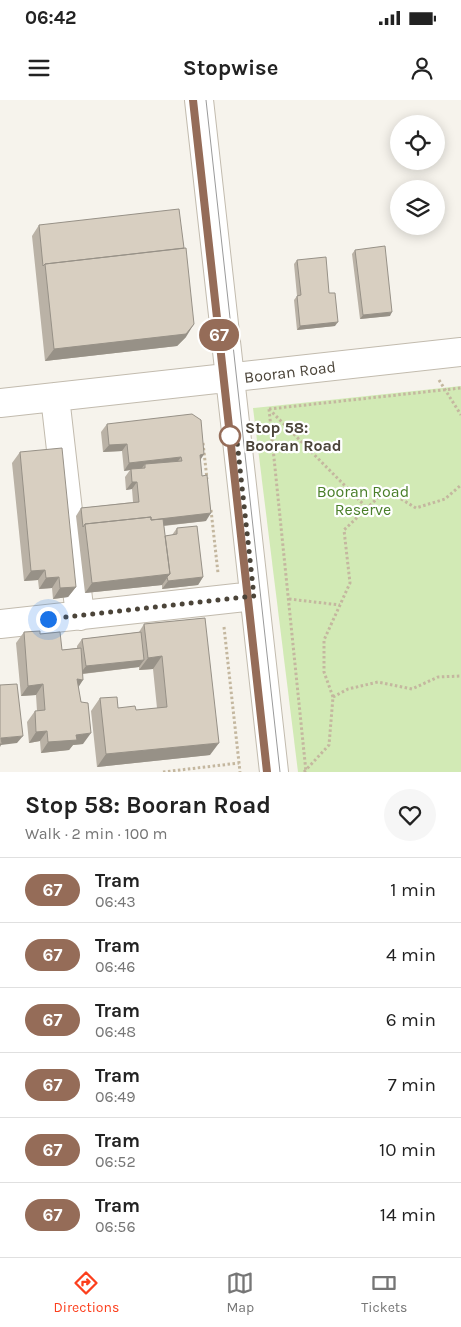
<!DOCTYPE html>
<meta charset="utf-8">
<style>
body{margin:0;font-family:Karla,sans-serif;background:#f6f6f6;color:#222;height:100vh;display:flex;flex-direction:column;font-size:19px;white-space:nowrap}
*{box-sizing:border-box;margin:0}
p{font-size:16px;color:#767676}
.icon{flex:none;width:28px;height:28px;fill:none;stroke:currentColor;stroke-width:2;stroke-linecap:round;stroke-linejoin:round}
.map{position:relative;height:672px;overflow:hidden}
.drawer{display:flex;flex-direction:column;background:#fff;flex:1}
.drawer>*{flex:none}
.badge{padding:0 10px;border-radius:16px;font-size:18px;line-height:32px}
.controls{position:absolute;left:390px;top:15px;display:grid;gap:10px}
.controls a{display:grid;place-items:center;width:55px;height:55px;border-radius:50%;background:#fff;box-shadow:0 2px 12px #0003;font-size:25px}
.you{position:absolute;width:25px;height:25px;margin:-12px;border:4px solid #fff;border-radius:50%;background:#1a73e8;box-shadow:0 0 0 8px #1a73e833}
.map>.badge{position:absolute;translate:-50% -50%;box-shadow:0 0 0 2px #fff}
.round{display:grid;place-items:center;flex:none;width:52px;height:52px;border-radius:26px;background:#f6f6f6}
.overview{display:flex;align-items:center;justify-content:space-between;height:85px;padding:0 25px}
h1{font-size:24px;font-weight:700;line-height:38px}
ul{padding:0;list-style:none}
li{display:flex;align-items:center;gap:15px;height:65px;padding:0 25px;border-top:1px solid #e0e0e0}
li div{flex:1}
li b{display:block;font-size:19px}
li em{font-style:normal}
li .badge{min-width:55px;font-weight:700;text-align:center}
.status{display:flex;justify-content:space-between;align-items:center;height:35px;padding:0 25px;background:#fff;direction:ltr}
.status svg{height:14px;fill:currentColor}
header{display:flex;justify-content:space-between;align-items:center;height:65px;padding:0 25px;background:#fff;font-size:22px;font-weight:700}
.dock{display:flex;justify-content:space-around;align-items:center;height:70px;border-top:1px solid #e0e0e0;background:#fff;font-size:14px;color:#767676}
.dock a{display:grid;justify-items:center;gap:2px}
.dock .selected{color:#fc3f1d}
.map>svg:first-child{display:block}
</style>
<div class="status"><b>06:42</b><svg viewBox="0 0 49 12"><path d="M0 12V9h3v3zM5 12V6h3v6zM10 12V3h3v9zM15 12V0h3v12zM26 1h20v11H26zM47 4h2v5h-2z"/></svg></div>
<header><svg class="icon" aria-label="menu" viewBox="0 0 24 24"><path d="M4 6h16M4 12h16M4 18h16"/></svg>Stopwise<svg class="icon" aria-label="person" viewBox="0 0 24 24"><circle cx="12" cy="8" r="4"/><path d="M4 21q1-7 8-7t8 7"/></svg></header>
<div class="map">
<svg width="461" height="672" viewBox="0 0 461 672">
<rect width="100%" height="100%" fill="#f6f3ec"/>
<path fill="#d2eab5" d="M461 286V672H298L253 308Z"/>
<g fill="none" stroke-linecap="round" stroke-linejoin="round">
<g stroke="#c2bbae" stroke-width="30">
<path id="minor" d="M199 0 274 672
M55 297 80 516
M0 303 461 252
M0 524 254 496"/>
</g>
<path stroke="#c4b79f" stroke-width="3" stroke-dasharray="2.5 2.5" stroke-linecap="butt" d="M439 280 461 315
M269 309 306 672
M269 309 461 288
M269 309 367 408
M203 343 207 379
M211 410 218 473
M289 499 340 505
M224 527 240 672
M333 597 348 589 378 582 412 589 438 577 461 576
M163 672 239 663
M304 672 329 645 333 597 324 572V540L350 483 344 430 386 390 416 408 445 399 461 385"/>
<use href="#minor" stroke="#fff" stroke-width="28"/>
<path stroke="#9a9a9a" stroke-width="1" d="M193 0 267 672
M206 0 280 672"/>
</g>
<path fill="#bab2a6" d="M39 125 186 237 177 246 45 261 32 136Z
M355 150 390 216 360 219 352 154Z
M297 160 329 193 335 226 297 230 294 200 297 196 294 164Z
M107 324 204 354 200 360 206 421 164 426 165 436 172 435 177 428 203 477 198 485 162 489V485L85 493 76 416 81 408 133 402 132 389 126 390 125 377 130 370 124 371 122 351 103 352 101 332Z
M20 352 76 487 68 497 53 499 52 488 39 489 38 480 24 481 12 363Z
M205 518 210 655 97 667 91 611 100 598 118 608 136 610 157 608 153 569 139 570V567L83 574 78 587 83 644 73 645 69 650 41 653 40 641 29 643 27 622 35 611H37L36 595 21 596 16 543 24 532 40 534 62 550 77 548V546L82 539 139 532 144 524Z"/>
<path fill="#979187" d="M392 212 390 216 360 219 363 215Z
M338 222 335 226 297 230 300 226Z
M194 224 186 237 177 246 45 261 54 249Z
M127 344 122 351 103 352 109 345Z
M204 354 199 362 200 355Z
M181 357 176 364H145L142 368 124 371 129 363Z
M132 382H137L132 389 126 390Z
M211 413 206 421 86 434 85 427Z
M45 470 38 480 24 481 31 471Z
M170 474 162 485 85 493 92 483Z
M59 477 52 488 39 489 46 478Z
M203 477 198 485 162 489 168 481Z
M76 487 68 497 53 499 60 488Z
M162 556 153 569 139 570 148 558Z
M144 560 139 567 80 574 86 566Z
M77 579 83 580 76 591Z
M43 584 36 595 21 596 28 586Z
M47 631 40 641 29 643 36 632Z
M91 633 83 644 73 645 69 650 41 653 48 642 76 635Z
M23 636 17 643 1 645 0 647V640L1 638Z
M219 643 210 655 97 667 106 654Z"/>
<path fill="#d8cfc1" stroke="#979187" d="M179 109 184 148 45 164 43 166 39 125Z
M385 146 392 212 363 215 355 150Z
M186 148 194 224 186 234 54 249 45 164Z
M326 157 329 193H335L338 222 300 226 297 196 301 195 297 160Z
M192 314 201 320 204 354 200 355 202 376 207 375 211 413 151 420V417L85 424 83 427 81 408 139 402 137 382H132L131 369 145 368V364L182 361 181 357 129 363 127 344 109 345 107 324Z
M62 348 76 487 60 488 59 477 46 478 45 470 31 471 20 352Z
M151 417V420L163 419 170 474 92 483 85 424Z
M197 426 203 477 168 481 167 477 170 474 165 436 177 434V428Z
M205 518 219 643 106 654 100 598 117 597 118 608 135 606 136 610 167 607 162 556 148 558 144 524Z
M40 531V534L60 532 62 550 81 548 83 580 77 579 81 602 88 603 91 633 76 635 77 640 48 642 47 631 36 632 35 611 45 610 43 584 28 586 24 532Z
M141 532 144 560 86 566 82 539Z
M17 584 23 636 1 638 2 644H0V585Z"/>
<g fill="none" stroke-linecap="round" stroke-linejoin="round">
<g stroke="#fff" stroke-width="11">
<path id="line" d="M193 0 267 672"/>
</g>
<use href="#line" stroke="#956c58" stroke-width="8"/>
<path stroke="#4b4439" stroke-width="5" stroke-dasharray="0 9" d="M48 519 254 496 236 332 230 336"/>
</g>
<circle fill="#fff" stroke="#956c58" stroke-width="2.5" cx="230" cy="336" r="10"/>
<g text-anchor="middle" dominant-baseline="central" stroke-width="4.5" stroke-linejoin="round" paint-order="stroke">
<g font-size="16" fill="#4b4439" stroke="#fff">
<text transform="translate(290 272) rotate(-7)">Booran Road</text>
</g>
<g font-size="16" font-weight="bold" fill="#4b4439" stroke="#fff" text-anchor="start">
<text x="245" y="327">Stop 58:<tspan x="245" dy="18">Booran Road</tspan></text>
</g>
<g font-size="16" fill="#4a7f2a" stroke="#fff">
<text x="363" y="391">Booran Road<tspan x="363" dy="18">Reserve</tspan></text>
</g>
</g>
</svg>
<div class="controls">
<a><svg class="icon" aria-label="locate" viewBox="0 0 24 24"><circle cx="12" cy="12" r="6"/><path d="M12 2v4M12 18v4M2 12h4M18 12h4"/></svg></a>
<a><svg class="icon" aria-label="layers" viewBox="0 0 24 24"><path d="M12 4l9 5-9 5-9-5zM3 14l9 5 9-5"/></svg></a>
</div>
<div class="you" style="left:48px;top:519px"></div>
<b class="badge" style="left:219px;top:235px;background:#956c58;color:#fff">67</b>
</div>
<section class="drawer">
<div class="overview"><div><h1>Stop 58: Booran Road</h1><p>Walk · 2 min · 100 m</p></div><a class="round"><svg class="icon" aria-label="heart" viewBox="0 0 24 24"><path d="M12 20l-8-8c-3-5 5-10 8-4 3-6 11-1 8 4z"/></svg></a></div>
<ul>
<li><span class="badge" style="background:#956c58;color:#fff">67</span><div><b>Tram</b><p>06:43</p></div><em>1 min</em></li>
<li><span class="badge" style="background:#956c58;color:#fff">67</span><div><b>Tram</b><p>06:46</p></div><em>4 min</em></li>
<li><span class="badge" style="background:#956c58;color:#fff">67</span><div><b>Tram</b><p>06:48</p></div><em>6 min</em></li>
<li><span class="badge" style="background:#956c58;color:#fff">67</span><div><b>Tram</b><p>06:49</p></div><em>7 min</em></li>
<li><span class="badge" style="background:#956c58;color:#fff">67</span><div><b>Tram</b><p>06:52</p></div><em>10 min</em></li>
<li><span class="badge" style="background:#956c58;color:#fff">67</span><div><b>Tram</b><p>06:56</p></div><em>14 min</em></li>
</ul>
</section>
<nav class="dock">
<a class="selected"><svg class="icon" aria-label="directions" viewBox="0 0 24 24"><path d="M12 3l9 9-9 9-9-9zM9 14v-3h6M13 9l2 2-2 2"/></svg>Directions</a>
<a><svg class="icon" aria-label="map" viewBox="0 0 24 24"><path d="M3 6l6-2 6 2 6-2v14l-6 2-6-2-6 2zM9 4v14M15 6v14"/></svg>Map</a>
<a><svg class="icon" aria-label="tickets" viewBox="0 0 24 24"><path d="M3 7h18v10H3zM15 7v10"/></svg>Tickets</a>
</nav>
